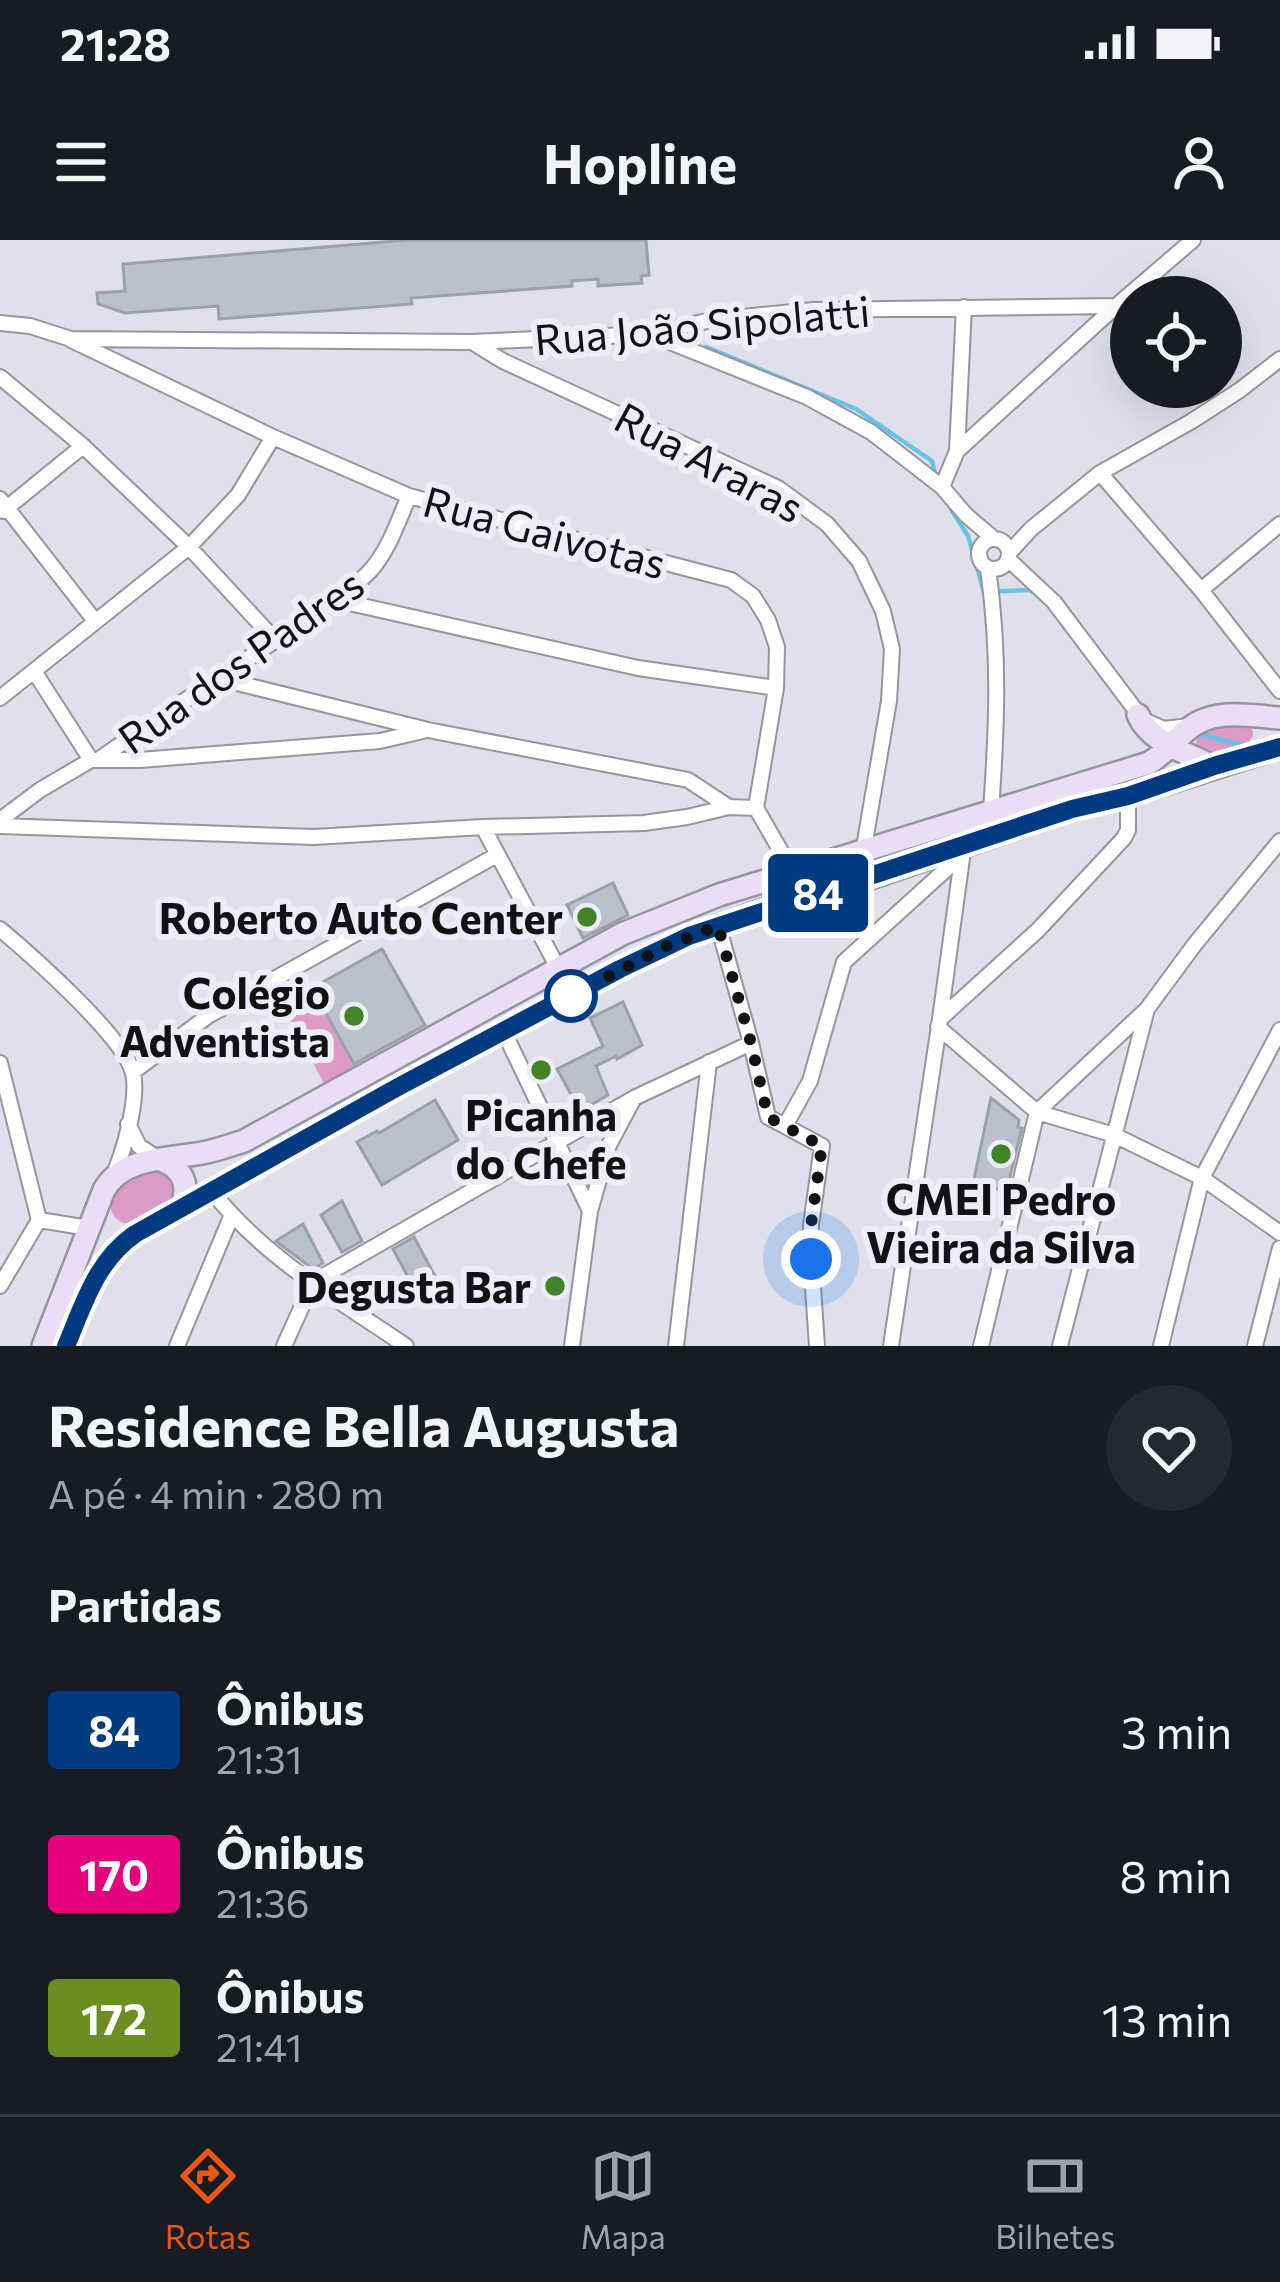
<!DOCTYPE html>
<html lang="pt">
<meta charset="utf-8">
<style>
body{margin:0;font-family:Commissioner,sans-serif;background:#242831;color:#f1f3f6;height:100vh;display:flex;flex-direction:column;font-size:45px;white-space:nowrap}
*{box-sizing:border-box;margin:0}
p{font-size:39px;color:#9ea1a6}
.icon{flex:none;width:66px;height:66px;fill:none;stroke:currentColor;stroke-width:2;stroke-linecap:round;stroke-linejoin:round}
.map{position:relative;height:1106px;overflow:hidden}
.panel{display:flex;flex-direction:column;background:#171b24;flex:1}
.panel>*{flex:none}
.badge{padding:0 24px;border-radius:9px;font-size:42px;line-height:78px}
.tools{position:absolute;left:1110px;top:36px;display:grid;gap:24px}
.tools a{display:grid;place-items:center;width:132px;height:132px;border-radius:50%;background:#171b24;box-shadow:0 12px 48px #0002;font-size:60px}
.you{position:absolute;width:60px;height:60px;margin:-30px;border:9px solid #fff;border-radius:50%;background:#1a73e8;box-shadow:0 0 0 18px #1a73e833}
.map>.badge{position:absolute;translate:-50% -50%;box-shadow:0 0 0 6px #fff}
h2{padding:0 48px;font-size:45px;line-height:108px}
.round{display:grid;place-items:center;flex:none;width:126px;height:126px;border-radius:63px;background:#242831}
.headline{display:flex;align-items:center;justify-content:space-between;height:204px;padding:0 48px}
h1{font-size:57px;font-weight:700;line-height:90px}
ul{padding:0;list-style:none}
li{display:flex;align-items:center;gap:36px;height:144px;padding:0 48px}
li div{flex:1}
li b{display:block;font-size:45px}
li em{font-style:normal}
li .badge{min-width:132px;font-weight:700;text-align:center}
.status{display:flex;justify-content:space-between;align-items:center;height:84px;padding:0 60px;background:#171b24;direction:ltr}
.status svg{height:33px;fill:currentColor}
header{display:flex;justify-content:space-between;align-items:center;height:156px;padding:0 48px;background:#171b24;font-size:54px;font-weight:700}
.tab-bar{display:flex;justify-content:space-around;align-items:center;height:168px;border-top:3px solid #363941;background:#171b24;font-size:33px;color:#9ea1a6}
.tab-bar a{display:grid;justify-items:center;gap:6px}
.tab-bar .active{color:#ea580c}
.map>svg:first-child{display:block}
</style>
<div class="status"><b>21:28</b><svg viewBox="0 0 49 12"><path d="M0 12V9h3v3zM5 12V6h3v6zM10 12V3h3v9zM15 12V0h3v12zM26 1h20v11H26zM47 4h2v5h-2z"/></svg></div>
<header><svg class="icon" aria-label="menu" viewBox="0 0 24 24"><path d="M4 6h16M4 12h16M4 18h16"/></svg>Hopline<svg class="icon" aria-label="person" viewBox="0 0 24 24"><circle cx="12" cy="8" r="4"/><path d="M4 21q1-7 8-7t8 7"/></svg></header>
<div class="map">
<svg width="1280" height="1106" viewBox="0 0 1280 1106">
<rect width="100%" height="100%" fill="#dfe0eb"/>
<path fill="#dc9bc7" d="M1249 484C1250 487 1253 490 1253 493 1252 507 1222 520 1210 517 1203 516 1200 509 1196 503L1197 495 1208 485Z
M312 748 356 827 324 844 283 765Z
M162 929 178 941 173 962C161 970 143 986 129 984 98 980 112 941 132 933 140 930 153 930 162 929Z"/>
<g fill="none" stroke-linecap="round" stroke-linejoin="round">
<path stroke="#66c4e6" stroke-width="4.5" d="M706 107 856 169 932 221 936 237
M941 253 968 296 984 352 1029 350 1035 353
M1195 493 1253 508"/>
</g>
<path fill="#bac1ca" stroke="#9aa1a9" stroke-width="3" d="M407 0H646L649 35 641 36 642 43 598 46V39L572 41V46L411 58 412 64 219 79 218 66 125 73 98 64 97 53 125 51 123 24Z
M613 643 628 675 583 698 567 665Z
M382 709 425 785 354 824 312 748Z
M623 762 642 805 617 819 616 816 596 826 608 855 584 869 583 867 579 869 557 829 603 806 590 778Z
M991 858 1019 880 1018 887 1022 888 1009 940H1006L1003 950 973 944Z
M435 860 458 900 382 945 357 902 377 891 379 893Z
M342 961 362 1001 342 1012 321 975Z
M303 984 323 1023 313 1029 276 1001Z
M414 997 443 1051 422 1063 393 1009Z"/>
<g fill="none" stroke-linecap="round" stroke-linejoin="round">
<g stroke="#94959f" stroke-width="18">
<path id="minor" d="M0 83 30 86 71 99 472 102 650 94 711 80 814 70 1116 66
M650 94 807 157 871 192 942 247 966 275 993 298
M71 100 273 197 409 256 731 340 753 356 768 380 777 407 776 448 756 568 794 634
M472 102 503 121 778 248 827 284 859 321 883 371 892 409 889 461 863 613
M0 137 83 206 189 307 276 401
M957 211 964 67
M1100 233 1201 350 1280 451
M942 247 957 211 1116 66 1193 0
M0 259 95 381
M3 271 83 206
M979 314a15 15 0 1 1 30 0a15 15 0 1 1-30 0Z
M1009 313 1031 289 1100 233 1192 181 1240 150 1280 119
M1008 319 1054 362 1143 480 1164 489 1189 486
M988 328C1000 415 997 485 991 571
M1201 350 1280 284
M336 360 638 428 776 448
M34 431 91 520
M221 439 428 490 688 540 729 567
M0 458 189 307 238 255 273 197
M101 518C167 471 236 427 303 382 326 366 351 351 370 331 389 310 398 281 409 256
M0 580 40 550 91 520H140L380 501 423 491
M0 586 314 597 483 587 644 583 687 577 729 567 756 568
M483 587 558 728
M718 685 751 803 768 877 785 886 810 841 844 722 963 614
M0 689C31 715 124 797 133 833 139 859 124 910 114 934
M940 779 963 611
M938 787 1037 872 1114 895 1202 938 1280 993
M503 790 590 971
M0 823 39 980 0 1046
M133 832 208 776 497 615
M128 884 139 906 159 919
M785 886 822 906 811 985V1019L817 1106
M211 950C263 1017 337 1059 406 1106
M39 980 89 988
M177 1106 231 977
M284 1106 313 1042 634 858 751 803
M572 1106 590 971 609 905 634 858
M676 1106 709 822
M891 1106 940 779 1038 690 1124 598 1128 590V556
M981 1106 1037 872 1147 769 1195 704 1280 601
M1060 1106 1147 769
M1161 1106 1202 938 1280 790
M1255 1106 1280 1008"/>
</g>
<g stroke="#94959f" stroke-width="26">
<path id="secondary" d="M1138 475C1150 501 1180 510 1204 522
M161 920C182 928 190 944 182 965
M43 1106 104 950C124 915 171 920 207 912 220 909 232 905 244 901L622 694 719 655 1149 523C1164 514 1173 502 1186 491 1212 467 1248 476 1280 478
M66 1106C84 1064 96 1022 135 994L397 847 620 729 689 696 778 665 862 641 1072 569 1128 556 1280 507"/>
</g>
<use href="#minor" stroke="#fff" stroke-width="14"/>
<use href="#secondary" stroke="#ecddf6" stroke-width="21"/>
</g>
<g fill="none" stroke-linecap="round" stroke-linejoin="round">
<g stroke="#fff" stroke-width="27">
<path id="line" d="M66 1106C84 1064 96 1021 135 994L398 847 620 729 689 696 1072 569 1128 556 1217 525 1280 507"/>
</g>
<use href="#line" stroke="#003b80" stroke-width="18"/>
<path stroke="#121216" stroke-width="12" stroke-dasharray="0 21.6" d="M571 756 667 706 718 686 751 803 768 877 822 906 811 985V1019"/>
</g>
<g fill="#418426" stroke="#ecedf8" stroke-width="4.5">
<circle cx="587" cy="677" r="12"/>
<circle cx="354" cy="776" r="12"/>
<circle cx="541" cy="830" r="12"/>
<circle cx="1001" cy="914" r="12"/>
<circle cx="555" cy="1046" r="12"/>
</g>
<circle fill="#fff" stroke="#003b80" stroke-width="6" cx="571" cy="756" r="24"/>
<g text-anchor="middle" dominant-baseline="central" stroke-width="12" stroke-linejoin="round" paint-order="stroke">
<g font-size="42" fill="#121216" stroke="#ecedf8">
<text transform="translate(702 84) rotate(-5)">Rua João Sipolatti</text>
<text transform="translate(710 221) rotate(28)">Rua Araras</text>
<text transform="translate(545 291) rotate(15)">Rua Gaivotas</text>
<text transform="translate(240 420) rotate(-35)">Rua dos Padres</text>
</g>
<g font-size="42" font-weight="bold" fill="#121216" stroke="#ecedf8" text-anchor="end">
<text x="563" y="677">Roberto Auto Center</text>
<text x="330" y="752">Colégio<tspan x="330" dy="48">Adventista</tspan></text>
<text x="541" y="874" text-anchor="middle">Picanha<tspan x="541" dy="48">do Chefe</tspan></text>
<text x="1001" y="958" text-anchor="middle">CMEI Pedro<tspan x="1001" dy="48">Vieira da Silva</tspan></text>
<text x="531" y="1046">Degusta Bar</text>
</g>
</g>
</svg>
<div class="tools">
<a><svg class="icon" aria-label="locate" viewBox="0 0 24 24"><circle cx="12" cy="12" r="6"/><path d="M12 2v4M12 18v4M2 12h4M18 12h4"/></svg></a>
</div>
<div class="you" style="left:811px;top:1019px"></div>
<b class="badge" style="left:818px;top:653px;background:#003b80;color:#fff">84</b>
</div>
<section class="panel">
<div class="headline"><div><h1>Residence Bella Augusta</h1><p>A pé · 4 min · 280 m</p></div><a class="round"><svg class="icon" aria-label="heart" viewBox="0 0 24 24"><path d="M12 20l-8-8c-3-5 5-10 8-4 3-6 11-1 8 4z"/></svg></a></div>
<h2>Partidas</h2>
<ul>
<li><span class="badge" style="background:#003b80;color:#fff">84</span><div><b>Ônibus</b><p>21:31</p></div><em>3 min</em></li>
<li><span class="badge" style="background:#e6007e;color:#fff">170</span><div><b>Ônibus</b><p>21:36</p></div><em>8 min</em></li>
<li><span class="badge" style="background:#6b8e23;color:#fff">172</span><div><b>Ônibus</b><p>21:41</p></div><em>13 min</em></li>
</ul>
</section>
<nav class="tab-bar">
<a class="active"><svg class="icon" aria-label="directions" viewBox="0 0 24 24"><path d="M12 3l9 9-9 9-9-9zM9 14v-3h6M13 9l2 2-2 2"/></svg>Rotas</a>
<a><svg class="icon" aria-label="map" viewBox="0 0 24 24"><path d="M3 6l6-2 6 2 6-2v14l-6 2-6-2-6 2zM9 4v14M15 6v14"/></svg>Mapa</a>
<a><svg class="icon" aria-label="tickets" viewBox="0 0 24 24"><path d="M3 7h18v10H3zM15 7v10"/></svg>Bilhetes</a>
</nav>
